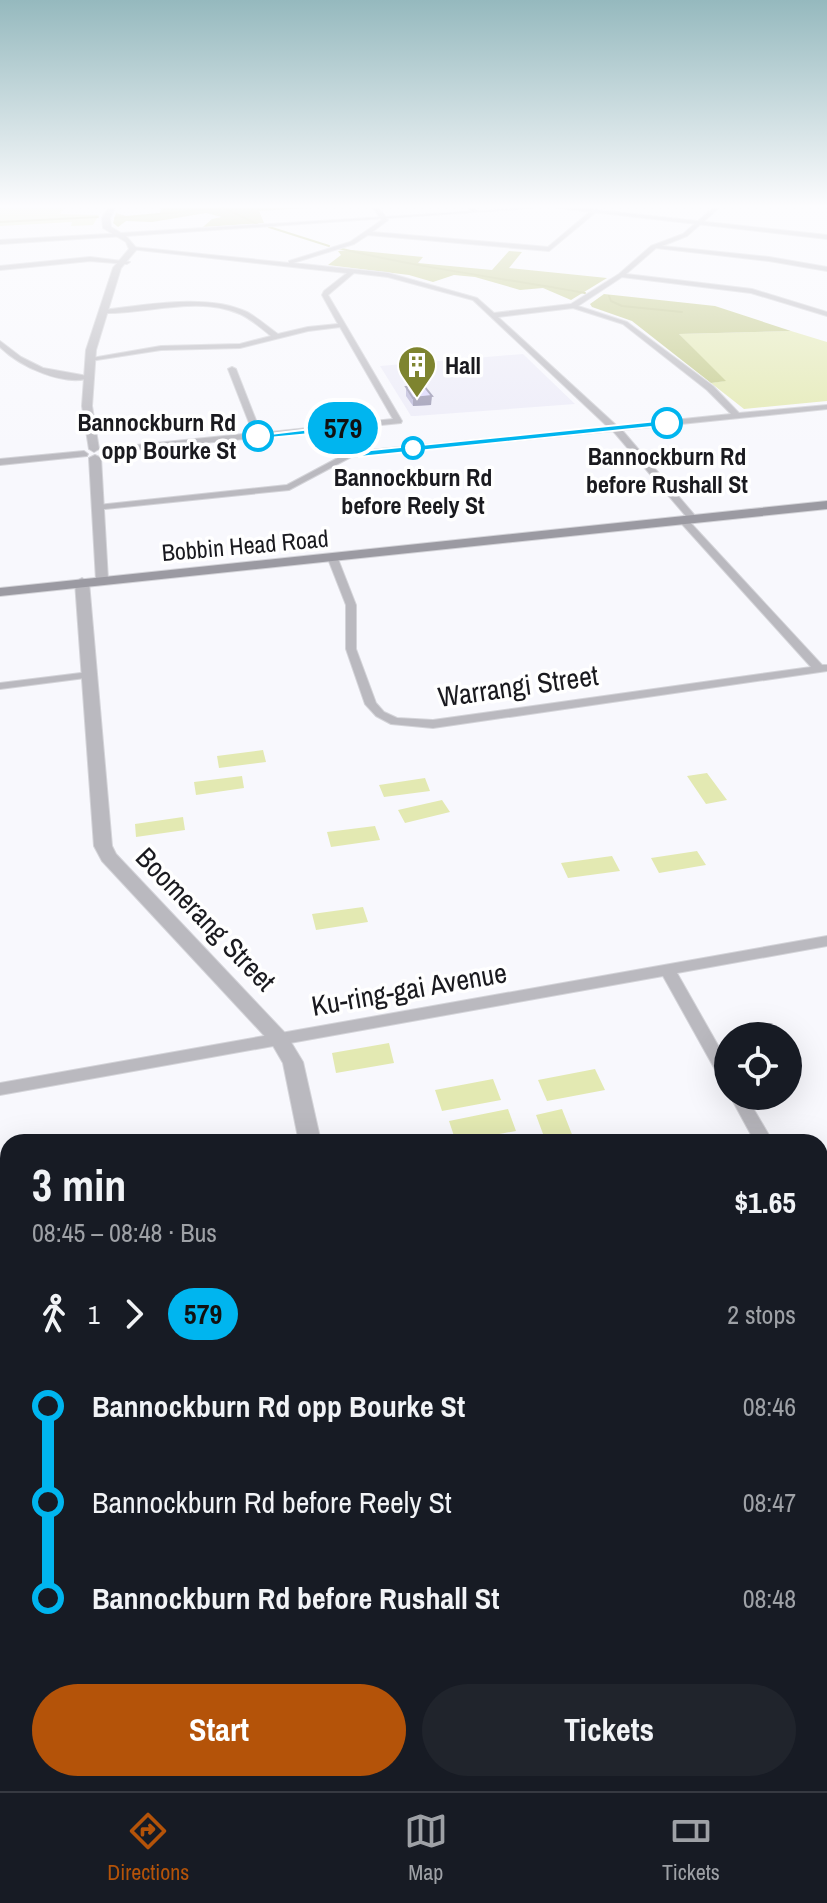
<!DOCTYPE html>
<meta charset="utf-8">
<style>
body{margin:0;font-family:"Archivo Narrow",sans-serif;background:#20242c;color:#f1f3f6;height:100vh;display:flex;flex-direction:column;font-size:30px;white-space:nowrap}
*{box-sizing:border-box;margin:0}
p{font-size:26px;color:#9ea1a6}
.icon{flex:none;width:44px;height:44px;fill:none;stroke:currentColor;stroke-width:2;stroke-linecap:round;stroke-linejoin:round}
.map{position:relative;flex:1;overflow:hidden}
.drawer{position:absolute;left:0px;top:1134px;width:828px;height:658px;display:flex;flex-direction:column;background:#171b24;border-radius:24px 24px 0 0;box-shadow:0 8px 32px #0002}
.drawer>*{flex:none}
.badge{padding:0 16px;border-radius:26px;font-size:28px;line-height:52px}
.buttons{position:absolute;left:714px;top:1022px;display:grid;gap:16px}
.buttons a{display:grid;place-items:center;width:88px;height:88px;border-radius:50%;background:#171b24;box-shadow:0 8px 32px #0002;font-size:40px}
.map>.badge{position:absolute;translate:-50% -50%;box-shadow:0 0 0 4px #fff}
.legs{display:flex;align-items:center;gap:12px;height:88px;padding:0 32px;font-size:26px}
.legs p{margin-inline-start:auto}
.overview{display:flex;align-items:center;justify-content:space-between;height:136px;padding:0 32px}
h1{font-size:44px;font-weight:700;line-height:60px}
.button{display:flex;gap:16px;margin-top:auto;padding:16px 32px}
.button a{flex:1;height:92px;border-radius:48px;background:#b45309;color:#fff;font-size:32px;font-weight:700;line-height:92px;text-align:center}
.button a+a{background:#20242c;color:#f1f3f6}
ul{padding:0 32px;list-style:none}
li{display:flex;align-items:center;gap:28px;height:96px;font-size:30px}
li i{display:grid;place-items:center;width:12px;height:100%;margin:0 10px;background:currentColor}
li i::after{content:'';width:20px;height:20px;margin:-10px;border:6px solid;border-radius:50%;background:#171b24}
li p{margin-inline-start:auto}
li:first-child i{background:linear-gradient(#0000 50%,currentColor 0)}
li:last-child i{background:linear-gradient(currentColor 50%,#0000 0)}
.menu{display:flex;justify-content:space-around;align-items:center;height:112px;border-top:2px solid #363941;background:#171b24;font-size:22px;color:#9ea1a6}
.menu a{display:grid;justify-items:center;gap:4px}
.menu .on{color:#b45309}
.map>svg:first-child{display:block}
</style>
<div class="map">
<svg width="827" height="1791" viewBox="0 0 827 1791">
<rect width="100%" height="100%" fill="#f8f8fd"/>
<path fill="#edecf8" d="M523 354 575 404 415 416H411L380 366Z"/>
<path fill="#e3e9b2" d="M0 208H64L60 214 99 215 93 225 71 226 72 222 0 226Z
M791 331 827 342V401L744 409 711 383 724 381 679 334Z
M263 750 266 762 219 768 217 756Z
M707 773 727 800 706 804 687 776Z
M242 776 244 788 196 795 194 782Z
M425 778 430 791 384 797 379 785Z
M442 800 450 812 405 823 398 810Z
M183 817 185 830 136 837 135 824Z
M375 826 380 840 331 847 327 832Z
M697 851 706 865 659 873 651 858Z
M612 856 620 871 568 878 561 863Z
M363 907 368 922 316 930 312 914Z
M389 1043 394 1063 336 1073 332 1053Z
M595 1069 605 1090 547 1101 538 1080Z
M493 1079 501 1100 442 1111 435 1090Z
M508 1109 516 1131 456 1142 449 1121Z
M562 1109 575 1142H546L536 1115Z"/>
<path fill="#c4cb8a" d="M161 208H308L259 211 264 223 203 227 212 219 222 217 206 213 152 222 126 221 118 227 113 223 116 213 130 217 160 214Z
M352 250 423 257 418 263 492 270 509 251 522 252 509 268 607 278 571 300 543 288 520 290 475 277 454 275 433 282 409 275 328 265 341 255 338 251Z
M604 294 715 306 791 331 679 334 726 381 711 383 632 321 592 307 590 304Z"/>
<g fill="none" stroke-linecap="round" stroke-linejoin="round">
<path stroke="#bac07f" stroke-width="2" d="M224 208 257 224
M115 218 223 208
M0 222 98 217
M269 227 329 246
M338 248C419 268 502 278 585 293
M609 296 611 301 622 306 682 312"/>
<g stroke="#d4d4d9" stroke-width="2">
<path id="minor" d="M373 208H379L388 220 372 232 548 247 592 210H596V212L549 251 368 235 354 244 293 263 388 273 477 298 494 313 571 304 619 274 651 246 683 234 713 208H719L687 236 662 246 769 257 827 267V271L769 261 656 248 626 274 752 289 827 312V316L751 293 622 277 578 306 627 322 713 386 739 413 827 405V409L622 430 697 518 699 520 694 523 691 522 613 431 351 457 289 490 95 510 93 508 98 505 287 485 349 452 608 427 473 300 388 277 354 273 328 295 402 421 401 423 104 453 103 451 107 448 253 433 228 369 232 367 236 369 261 433 393 419 340 327 308 331 240 348 161 350 90 361 86 359 161 346 240 344 271 336C261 328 251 319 240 314 196 295 146 315 101 313L103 310C145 305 208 293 247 312 258 318 268 327 278 334L308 327 338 324 322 295 324 291 347 273 130 249 133 247 289 263V261L350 242 382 220ZM573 308 623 324 707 390 731 414 617 426 498 317Z
M468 208H474L478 211 473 212Z
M126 233 124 236 0 244V240Z
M90 257 130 262 127 264 90 261 0 270V266Z
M0 341 21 357 43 368 93 377C66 388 20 367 0 347Z
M84 451 88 454 87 456 0 465V459Z
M684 518 687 519 822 665H827V671L433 728 391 724 376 716 365 704 346 649V605L328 559 333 556 338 559 356 605V649L376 703 384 712 397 718 433 720 811 667 681 523 679 521Z
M89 672 93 673V677L0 689V683Z
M827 936V946L677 973 728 1063V1084L722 1082 663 976 0 1095V1083Z
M730 1096H746L773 1142H755Z
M820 1234 827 1237V1262L820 1259Z
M827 1622V1646L820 1648V1624Z
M294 1784H339L337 1791H291Z"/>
</g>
<g stroke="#d4d4d9" stroke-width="2">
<path id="tertiary" d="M108 208H115L110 218 111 227 121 233 531 208 126 236 137 249 121 268 96 350 92 406 99 449 94 452 89 449 82 406 86 350 113 268 129 249 126 242 103 228 102 218Z
M558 208H579L827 235V239Z
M95 455 101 458 108 580 102 584 96 580 89 458Z
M82 578 89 582 112 846 116 854 286 1034 303 1062 321 1142H299L283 1063 272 1044 102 861 94 846 75 582Z
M370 1784H402L404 1791H372Z"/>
</g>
<g stroke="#d4d4d9" stroke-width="2">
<path id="secondary" d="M827 501V509L0 596V588Z"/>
</g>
<use href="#minor" fill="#bab9bf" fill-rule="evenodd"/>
<use href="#tertiary" fill="#bab9bf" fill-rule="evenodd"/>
<use href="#secondary" fill="#9b9aa2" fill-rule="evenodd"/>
</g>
<path fill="#bdbada" d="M406 387 431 405 413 406 406 396Z"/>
<path fill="#9a97b1" d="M432 396 431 405 413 406V398Z"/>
<path fill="#dcd8fd" stroke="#9a97b1" stroke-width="2" d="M424 386 432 396 413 398 406 387Z"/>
<linearGradient id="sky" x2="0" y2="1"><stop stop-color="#95b9be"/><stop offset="0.45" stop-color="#fcfcfe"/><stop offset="1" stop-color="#fcfcfe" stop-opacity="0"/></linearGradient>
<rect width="827" height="458" fill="url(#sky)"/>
<path fill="#00b5ef" stroke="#fff" stroke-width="2" d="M667 420 671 425 359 457 341 431 258 439 253 436 344 425 362 451Z"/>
<defs>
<g id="building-pin" transform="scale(2)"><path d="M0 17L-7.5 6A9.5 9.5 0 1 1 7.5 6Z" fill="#7e842f" stroke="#fff"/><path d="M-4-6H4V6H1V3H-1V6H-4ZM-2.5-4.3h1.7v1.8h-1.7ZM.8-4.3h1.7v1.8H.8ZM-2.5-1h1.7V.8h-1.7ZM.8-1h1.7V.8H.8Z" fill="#fff"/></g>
</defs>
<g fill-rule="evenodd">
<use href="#building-pin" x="417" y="365"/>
</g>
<g fill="#fff" stroke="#00b5ef" stroke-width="4">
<circle cx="667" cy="423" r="14"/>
<circle cx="258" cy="436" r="14"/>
<circle cx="413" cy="448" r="10"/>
</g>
<g text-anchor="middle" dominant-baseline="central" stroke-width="7" stroke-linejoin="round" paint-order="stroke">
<g font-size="24" font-weight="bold" fill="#1a1a1f" stroke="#fff" text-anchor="start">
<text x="445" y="365">Hall</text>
</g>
<g font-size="24" font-weight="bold" fill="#1a1a1f" stroke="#fff">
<text x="236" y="422" text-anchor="end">Bannockburn Rd<tspan x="236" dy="28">opp Bourke St</tspan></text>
<text x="667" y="456">Bannockburn Rd<tspan x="667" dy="28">before Rushall St</tspan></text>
<text x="413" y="477">Bannockburn Rd<tspan x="413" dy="28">before Reely St</tspan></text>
</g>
<g font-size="24" fill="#1a1a1f" stroke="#fff">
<text transform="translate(245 545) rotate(-5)">Bobbin Head Road</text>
</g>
<g font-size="28" fill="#1a1a1f" stroke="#fff">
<text transform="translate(518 686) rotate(-8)">Warrangi Street</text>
<text transform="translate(206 919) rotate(46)">Boomerang Street</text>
<text transform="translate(409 989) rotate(-10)">Ku-ring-gai Avenue</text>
</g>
</g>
</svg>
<div class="buttons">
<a><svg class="icon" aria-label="locate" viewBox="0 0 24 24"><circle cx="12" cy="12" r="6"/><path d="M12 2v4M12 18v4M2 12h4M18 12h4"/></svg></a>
</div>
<b class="badge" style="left:343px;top:428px;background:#00b5ef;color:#111">579</b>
<section class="drawer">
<div class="overview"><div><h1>3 min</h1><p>08:45 – 08:48 · Bus</p></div><b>$1.65</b></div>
<div class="legs"><svg class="icon" aria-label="walk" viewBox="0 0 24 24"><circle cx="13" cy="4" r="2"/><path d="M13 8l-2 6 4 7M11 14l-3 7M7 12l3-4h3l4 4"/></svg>1<svg class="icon" aria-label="forward" viewBox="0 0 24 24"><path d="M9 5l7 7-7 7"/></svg><b class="badge" style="background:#00b5ef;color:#111">579</b><p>2 stops</p></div>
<ul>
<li><i style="color:#00b5ef"></i><b>Bannockburn Rd opp Bourke St</b><p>08:46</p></li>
<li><i style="color:#00b5ef"></i><span>Bannockburn Rd before Reely St</span><p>08:47</p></li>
<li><i style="color:#00b5ef"></i><b>Bannockburn Rd before Rushall St</b><p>08:48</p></li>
</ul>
<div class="button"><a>Start</a><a>Tickets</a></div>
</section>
</div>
<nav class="menu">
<a class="on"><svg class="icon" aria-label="directions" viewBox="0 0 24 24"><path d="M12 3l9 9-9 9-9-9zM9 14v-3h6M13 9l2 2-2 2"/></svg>Directions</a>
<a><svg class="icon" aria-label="map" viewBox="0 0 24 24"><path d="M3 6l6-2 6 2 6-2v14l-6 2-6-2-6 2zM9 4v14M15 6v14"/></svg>Map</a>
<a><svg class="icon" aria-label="tickets" viewBox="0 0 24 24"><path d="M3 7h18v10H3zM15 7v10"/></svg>Tickets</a>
</nav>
